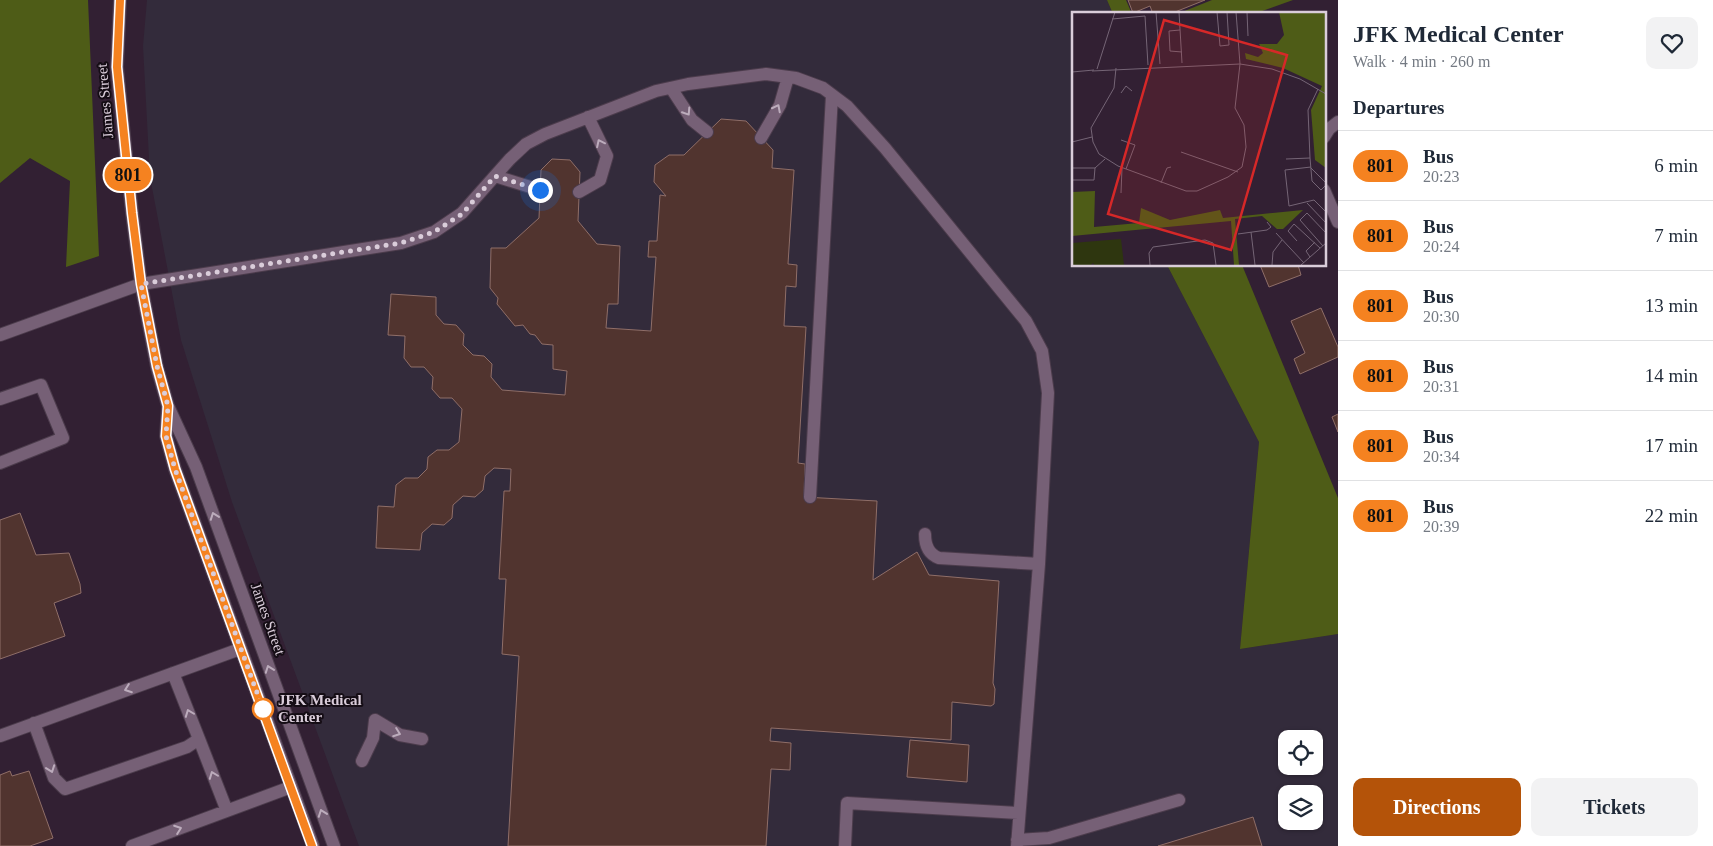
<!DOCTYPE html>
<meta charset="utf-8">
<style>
body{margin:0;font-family:"Times New Roman",serif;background:#f2f2f3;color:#1f2937;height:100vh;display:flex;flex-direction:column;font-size:19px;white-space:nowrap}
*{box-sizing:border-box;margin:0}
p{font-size:16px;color:#747a83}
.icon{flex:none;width:28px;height:28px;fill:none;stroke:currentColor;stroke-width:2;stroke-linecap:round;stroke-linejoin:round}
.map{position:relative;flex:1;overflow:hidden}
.side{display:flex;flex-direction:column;background:#fff;width:375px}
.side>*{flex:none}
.badge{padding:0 10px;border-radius:16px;font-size:18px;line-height:32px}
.buttons{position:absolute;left:1278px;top:730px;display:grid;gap:10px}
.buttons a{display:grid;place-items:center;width:45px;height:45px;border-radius:10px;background:#fff;box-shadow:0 1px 4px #0004;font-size:25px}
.you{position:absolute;width:25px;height:25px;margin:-12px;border:4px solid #fff;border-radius:50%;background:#1a73e8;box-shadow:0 0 0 8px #1a73e833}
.map>.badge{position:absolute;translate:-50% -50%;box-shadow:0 0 0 2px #fff}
h2{padding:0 15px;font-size:19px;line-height:45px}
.round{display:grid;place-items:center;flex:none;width:52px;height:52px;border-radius:10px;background:#f2f2f3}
.summary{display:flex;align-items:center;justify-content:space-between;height:85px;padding:0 15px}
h1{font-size:24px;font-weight:800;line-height:38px}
.action{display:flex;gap:10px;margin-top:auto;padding:10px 15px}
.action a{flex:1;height:58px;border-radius:10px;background:#b45309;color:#fff;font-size:20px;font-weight:800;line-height:58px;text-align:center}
.action a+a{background:#f2f2f3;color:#1f2937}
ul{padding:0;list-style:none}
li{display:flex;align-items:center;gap:15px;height:70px;padding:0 15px;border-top:1px solid #e0e1e3}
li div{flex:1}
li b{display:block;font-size:19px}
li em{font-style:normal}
li .badge{min-width:55px;font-weight:700;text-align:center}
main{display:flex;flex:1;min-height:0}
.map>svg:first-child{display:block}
</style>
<main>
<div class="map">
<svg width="1338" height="846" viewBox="0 0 1338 846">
<rect width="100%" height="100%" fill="#322033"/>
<path fill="#332b3b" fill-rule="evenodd" d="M147 0H1107L1113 14H1073V265H1167L1259 442 1240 649 1338 634V846H359L232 502 181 340 150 177 143 46ZM1286 739H1314V766H1286ZM1286 794H1314V821H1286Z"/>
<path fill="#4e5c17" d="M0 0H88L99 256 66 267 70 181 30 158 0 183Z
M1107 0H1126L1132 14H1113Z
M1212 0H1293L1254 14H1177Z
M1167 265H1242L1338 498V634L1240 649 1259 442Z"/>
<path fill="#51342f" stroke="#8f6e68" d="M1128 0H1205L1170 14H1153L1150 6 1133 13Z
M721 119 746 121 773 150 772 168 794 170 788 264 797 265 796 287 786 286 784 326 806 327 798 463 805 464 804 497 877 501 873 580 917 552 929 575 999 581 993 683 995 689 994 704 991 706 952 702 951 740 771 728 770 741 791 743 790 770 771 769 766 846H508L519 656 502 654 506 579H499L504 491H510L511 469 494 468 485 476 483 490 475 497 463 496 453 505 452 518 444 525 432 524 422 533 420 550 376 548 378 506 394 507 396 485 405 478H418L427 469 428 457 437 450H449L459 442 462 409 452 398H440L432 389 433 377 424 367H411L404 358 405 336 388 335 391 294 436 297V315L444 324 456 325 464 334 463 345 473 355 484 356 492 364 491 377 502 390 565 395 567 371 553 369V345L542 344 535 335 530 334 523 325 515 326 497 304 498 298 490 288 491 248H506L539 218 541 170 552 159 570 160 580 172 578 221 597 244 620 246 618 304H608L606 328 651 331 656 257H648L649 241H657L660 195 666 196 654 182 655 165 669 155H684Z
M1260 265H1298L1301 275 1269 287Z
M1321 308 1338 347V357L1300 374 1294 359 1305 353 1291 321Z
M1338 414V432L1332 417Z
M20 513 36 555 69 553 80 584 81 593 54 603 65 636 0 659V520Z
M910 740 969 745 967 782 907 777Z
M10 771 12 776 29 771 53 838 30 846H0V775Z
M1253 817 1262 846H1158Z"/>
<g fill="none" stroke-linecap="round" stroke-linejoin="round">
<g stroke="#4c3c4c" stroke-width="14">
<path id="service" d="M671 88 692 120 707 132
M761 138 780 105 788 77
M495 176 540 190
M579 192 600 180 607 156 588 117
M0 335 141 284 401 243 434 232 462 213 510 159 526 144 545 134 656 91 688 84 766 74 796 78 823 88 847 106 885 148 1026 321 1042 351 1048 393 1039 564 1017 846
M0 399 41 385 63 438 0 463
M810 497 832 95
M925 534C925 545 928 554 939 558L1039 564
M34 723 54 778 65 789 187 747 199 739 173 673
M0 736 240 649
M199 739 227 811
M362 761 373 738 375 720 400 735 422 739
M1017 840 1049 838 1179 800
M132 846 291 787
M845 846 847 803 1019 813"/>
</g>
<g stroke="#4c3c4c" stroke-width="14">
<path id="minor" d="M1324 137 1329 129 1338 122
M1324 190 1338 222"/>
</g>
<g stroke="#4c3c4c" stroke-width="14">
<path id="tertiary" d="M120 0 117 67 132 213 141 284 157 367 168 406 196 467 334 846
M168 406 166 436 175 469 313 846"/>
</g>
<use href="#service" stroke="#766076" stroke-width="12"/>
<use href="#minor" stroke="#766076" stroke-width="12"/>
<use href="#tertiary" stroke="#766076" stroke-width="12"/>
</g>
<defs><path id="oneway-chevron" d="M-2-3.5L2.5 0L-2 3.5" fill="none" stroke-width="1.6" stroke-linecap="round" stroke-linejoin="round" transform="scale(1.25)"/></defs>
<g stroke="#bcacbc">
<use href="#oneway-chevron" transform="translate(777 108) rotate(-63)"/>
<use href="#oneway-chevron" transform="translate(687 112) rotate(57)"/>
<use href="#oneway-chevron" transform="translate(600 143) rotate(-116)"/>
<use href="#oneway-chevron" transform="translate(214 516) rotate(-110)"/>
<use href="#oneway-chevron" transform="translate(269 669) rotate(-110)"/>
<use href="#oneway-chevron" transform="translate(128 689) rotate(160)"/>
<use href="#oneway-chevron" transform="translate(189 713) rotate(-111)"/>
<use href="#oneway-chevron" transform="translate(397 733) rotate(20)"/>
<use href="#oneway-chevron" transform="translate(51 769) rotate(70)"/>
<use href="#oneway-chevron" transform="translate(213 775) rotate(-111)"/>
<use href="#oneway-chevron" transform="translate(322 813) rotate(-110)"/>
<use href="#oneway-chevron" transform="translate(178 829) rotate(-20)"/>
</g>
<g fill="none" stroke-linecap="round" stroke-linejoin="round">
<g stroke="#fff" stroke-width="11">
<path id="line" d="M120 0 117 67 132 213 141 284 157 366 168 406 166 436 175 469 312 846"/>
</g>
<use href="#line" stroke="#f58220" stroke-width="8"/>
<path stroke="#dacdda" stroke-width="5" stroke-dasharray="0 9" d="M263 709 175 469 166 436 168 406 157 366 141 284 401 243 434 232 462 214 495 176 540 190"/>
</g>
<circle fill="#fff" stroke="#f58220" stroke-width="2.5" cx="263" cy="709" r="10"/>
<g text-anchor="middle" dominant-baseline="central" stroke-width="4" stroke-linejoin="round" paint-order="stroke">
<g font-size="15" fill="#dacdda" stroke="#150d15">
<text transform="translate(105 101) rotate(-95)">James Street</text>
<text transform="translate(268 619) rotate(70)">James Street</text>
</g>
<g font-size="15" font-weight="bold" fill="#dacdda" stroke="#150d15" text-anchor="start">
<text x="278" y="700">JFK Medical<tspan x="278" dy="17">Center</tspan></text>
</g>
</g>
<g transform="translate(1072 12)">
<rect width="254" height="254" fill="#322033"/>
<path d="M49 227 52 253H22L21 251 19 253H0V231Z" fill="#2e360f"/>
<path d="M207 0H254V156L243 148 239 98 250 74 211 56 174 47 173 41 186 45 191 41 187 32H205L212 23ZM23 179 22 215 67 211 69 196 98 208 148 198 151 206 231 198 211 217H205L190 204 163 207 167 253H162L159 209 0 224V180Z" fill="#4e5c17"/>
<path fill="none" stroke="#756576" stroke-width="1" d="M84 0 88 52M107 0 110 51M145 0 148 34 157 33 155 0M175 0 176 24M40 7 73 4 76 53M108 18 97 19 98 39 110 40M44 56 42 76 19 116 21 130 27 142 46 154 114 179H125L156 165 170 155 174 135 172 113 163 96 168 52 164 0M25 57 43 0M20 59 168 52 200 57 228 67 254 82M0 60 22 58M246 77 236 98 238 146 240 169 249 178 254 173M49 81 54 74 60 79M49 128 63 133 54 157M0 130 20 125M109 140 166 160M214 147 238 146M239 155 213 158 217 194 242 188 254 200M0 156H23L33 147M239 156 254 171M0 168H22L23 156M89 171 95 156 99 155M49 181 50 156M235 191 254 211M179 220 183 253M204 221 232 251M166 222 195 218 199 215 195 210M225 229 216 219 222 212 248 236M251 234 228 208 235 201 254 221M238 245 234 239 243 230M78 253 77 241 81 235 133 228 141 231 144 253M200 253 201 240 210 228M229 253 254 231"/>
<path fill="#d62828" fill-opacity="0.15" stroke="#d62828" stroke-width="2.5" d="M92 8 215 43 159 238 36 202Z"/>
<rect width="254" height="254" fill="none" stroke="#dacdda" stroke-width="2.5"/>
</g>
</svg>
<div class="buttons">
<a><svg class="icon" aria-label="locate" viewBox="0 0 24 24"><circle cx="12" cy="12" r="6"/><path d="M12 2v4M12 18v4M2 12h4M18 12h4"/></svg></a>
<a><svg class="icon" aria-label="layers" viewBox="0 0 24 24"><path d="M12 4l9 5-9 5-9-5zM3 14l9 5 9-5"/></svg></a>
</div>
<div class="you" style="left:540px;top:190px"></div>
<b class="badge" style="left:128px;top:175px;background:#f58220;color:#111">801</b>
</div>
<section class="side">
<div class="summary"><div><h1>JFK Medical Center</h1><p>Walk · 4 min · 260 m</p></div><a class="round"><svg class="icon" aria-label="heart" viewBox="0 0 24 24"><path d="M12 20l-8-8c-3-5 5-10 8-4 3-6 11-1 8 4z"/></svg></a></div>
<h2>Departures</h2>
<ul>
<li><span class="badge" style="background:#f58220;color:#111">801</span><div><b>Bus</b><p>20:23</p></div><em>6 min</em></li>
<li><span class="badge" style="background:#f58220;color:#111">801</span><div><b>Bus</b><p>20:24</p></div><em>7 min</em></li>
<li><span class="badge" style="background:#f58220;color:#111">801</span><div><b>Bus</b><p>20:30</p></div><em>13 min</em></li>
<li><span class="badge" style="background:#f58220;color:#111">801</span><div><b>Bus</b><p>20:31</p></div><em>14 min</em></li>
<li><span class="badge" style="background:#f58220;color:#111">801</span><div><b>Bus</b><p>20:34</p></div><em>17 min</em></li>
<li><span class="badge" style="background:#f58220;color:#111">801</span><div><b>Bus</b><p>20:39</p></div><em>22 min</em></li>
</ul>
<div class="action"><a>Directions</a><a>Tickets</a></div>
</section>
</main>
